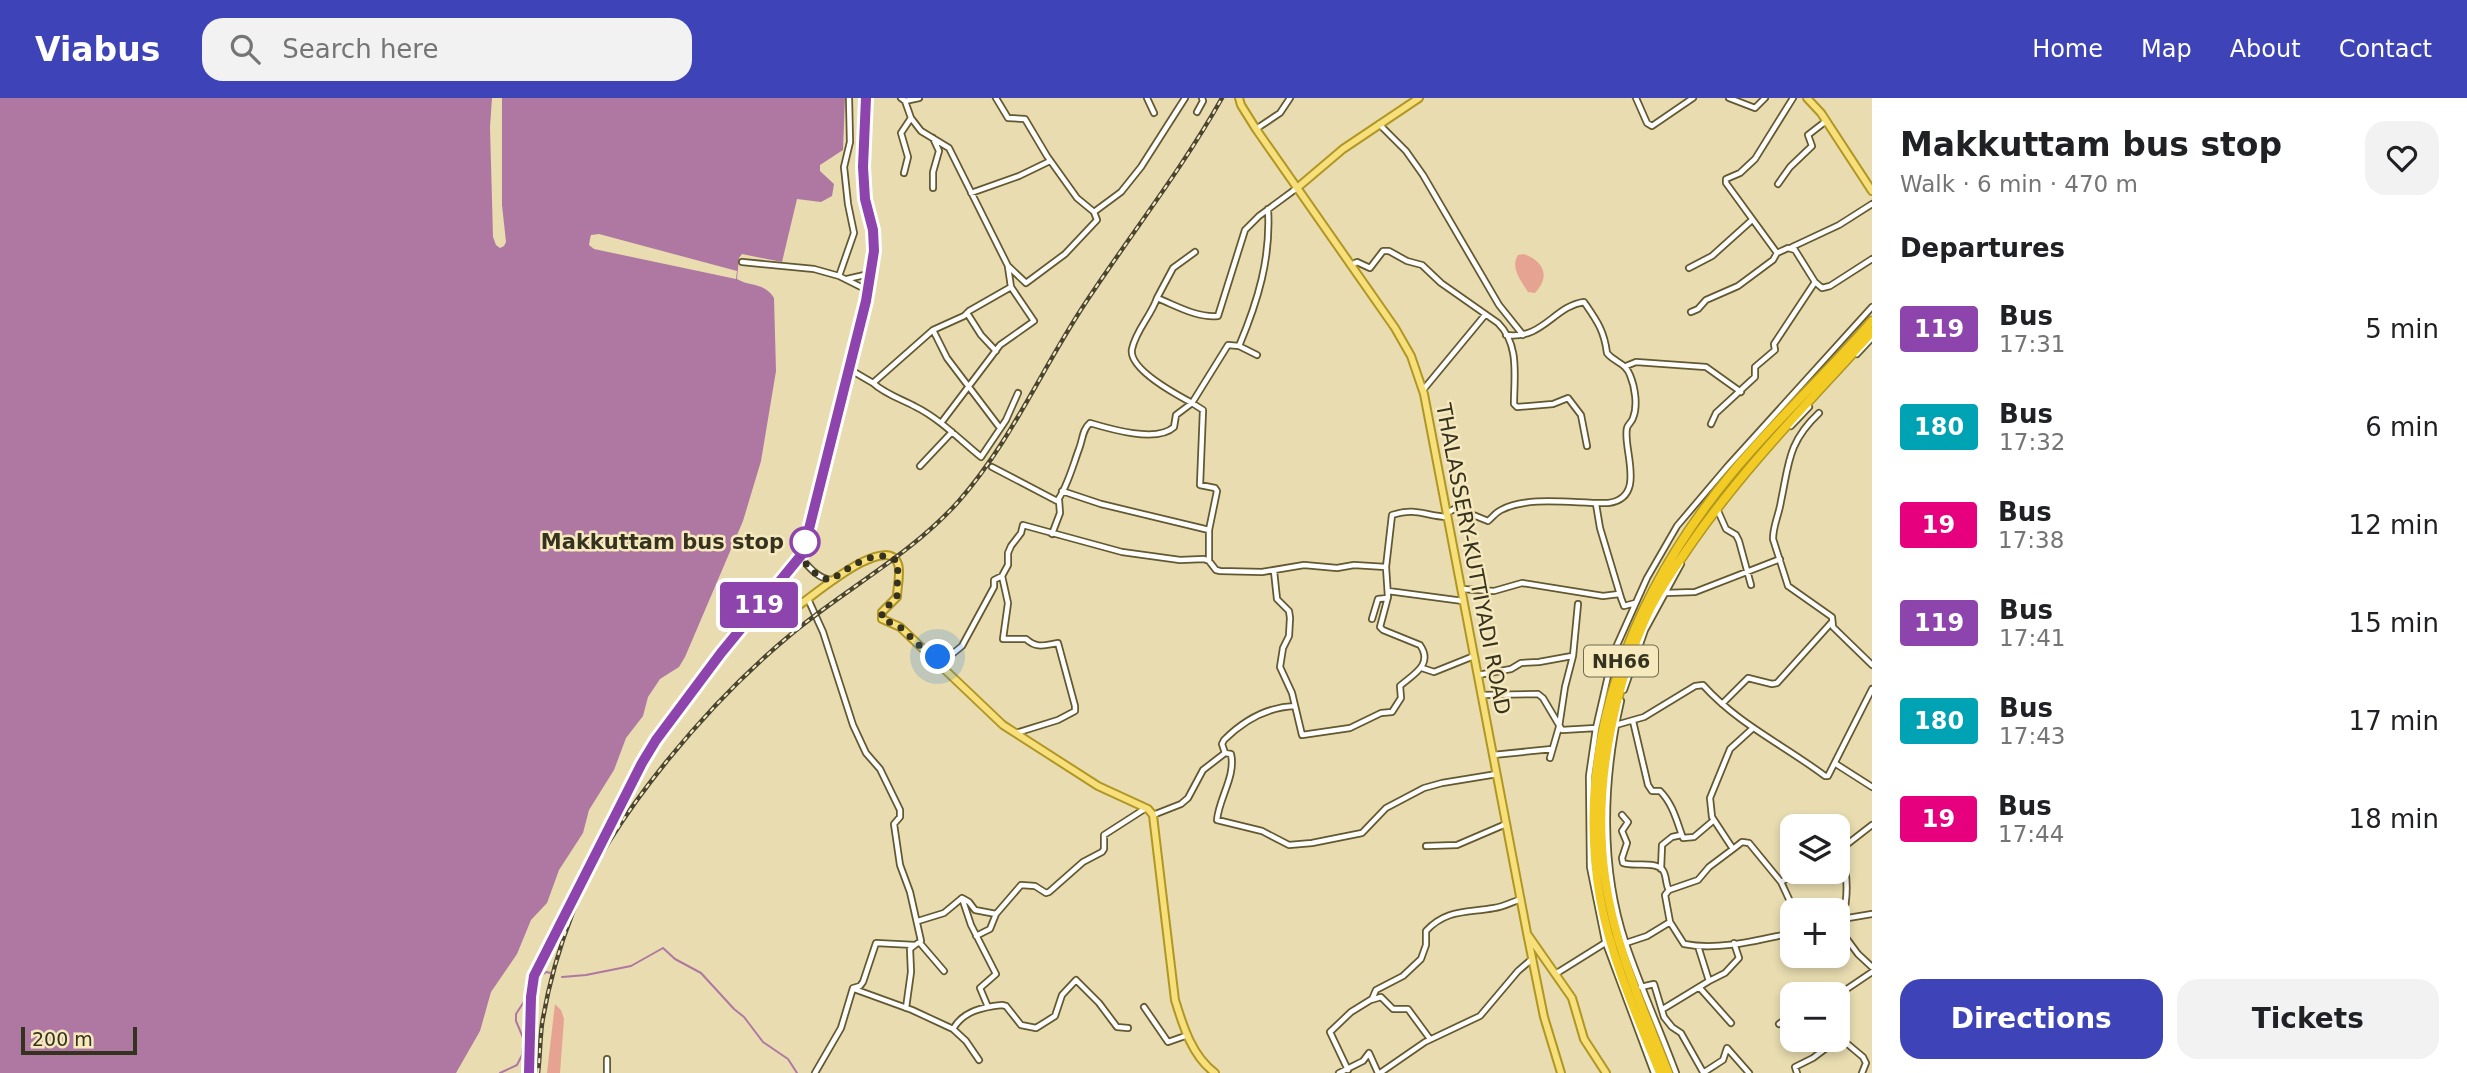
<!DOCTYPE html>
<meta charset="utf-8">
<style>
body{margin:0;font-family:"DejaVu Sans",sans-serif;background:#f2f2f2;color:#202124;height:100vh;display:flex;flex-direction:column;font-size:26px;white-space:nowrap}
*{box-sizing:border-box;margin:0}
p{font-size:23px;color:#757577}
.icon{flex:none;width:38px;height:38px;fill:none;stroke:currentColor;stroke-width:2;stroke-linecap:round;stroke-linejoin:round}
.map{position:relative;flex:1;overflow:hidden}
.sheet{display:flex;flex-direction:column;background:#fff;width:595px}
.sheet>*{flex:none}
.badge{padding:0 14px;border-radius:5px;font-size:24px;line-height:46px}
.buttons{position:absolute;left:1780px;top:716px;display:grid;gap:14px}
.buttons a{display:grid;place-items:center;width:70px;height:70px;border-radius:14px;background:#fff;box-shadow:0 4px 10px #0003;font-size:35px}
.scale{position:absolute;left:21px;bottom:18px;width:116px;box-sizing:border-box;padding-left:7px;border:4px solid #363220;border-top:0;font-size:19px;line-height:24px;white-space:nowrap;color:#363220;-webkit-text-stroke:5px #f5e9bd;paint-order:stroke}
.you{position:absolute;width:35px;height:35px;margin:-18px;border:5px solid #fff;border-radius:50%;background:#1a73e8;box-shadow:0 0 0 10px #1a73e833}
.map>.badge{position:absolute;translate:-50% -50%;box-shadow:0 0 0 4px #fff}
h2{padding:0 28px;font-size:26px;line-height:63px}
.round{display:grid;place-items:center;flex:none;width:74px;height:74px;border-radius:21px;background:#f2f2f2}
.summary{display:flex;align-items:center;justify-content:space-between;height:119px;padding:0 28px}
h1{font-size:33px;font-weight:800;line-height:52px}
.primary-button{display:flex;gap:14px;margin-top:auto;padding:14px 28px}
.primary-button a{flex:1;height:80px;border-radius:21px;background:#3e43b7;color:#fff;font-size:28px;font-weight:800;line-height:80px;text-align:center}
.primary-button a+a{background:#f2f2f2;color:#202124}
ul{padding:0;list-style:none}
li{display:flex;align-items:center;gap:21px;height:98px;padding:0 28px}
li div{flex:1}
li b{display:block;font-size:26px}
li em{font-style:normal}
li .badge{min-width:77px;font-weight:700;text-align:center}
header{display:flex;align-items:center;gap:42px;box-sizing:border-box;height:98px;padding:0 35px;background:#3e43b7;color:#fff}
header strong{font-size:33px}
nav{display:flex;gap:38px;margin-inline-start:auto;font-size:24px}
.search{width:490px;height:63px;background:#f2f2f2;display:flex;align-items:center;gap:18px;box-sizing:border-box;padding:0 24px;border-radius:21px;color:#757577;font-size:26px}
main{display:flex;flex:1;min-height:0}
.map>svg:first-child{display:block}
</style>
<header>
<strong>Viabus</strong>
<div class="search"><svg class="icon" aria-label="search" viewBox="0 0 24 24"><circle cx="10" cy="10" r="6"/><path d="M15 15l6 6"/></svg>Search here</div>
<nav><a>Home</a><a>Map</a><a>About</a><a>Contact</a></nav>
</header>
<main>
<div class="map">
<svg width="1872" height="975" viewBox="0 0 1872 975">
<rect width="100%" height="100%" fill="#e8dcb0"/>
<path fill="#e6a392" d="M1524 156C1545 164 1550 179 1535 195L1528 194C1521 183 1510 169 1518 157Z
M555 906 561 912 564 921 560 975H547Z"/>
<path fill="#af78a3" d="M0 0H845L843 52 820 67V73L834 86 832 98 821 104 797 101 782 164 742 156 739 160 737 181C750 189 764 184 774 200L776 273 761 363 743 423 685 559 679 569 660 581 648 599 643 618 626 640 614 672 589 712 583 735 559 772 547 805 531 822 517 856 491 894 480 933 456 975H0Z"/>
<path fill="#e8dcb0" d="M492 0H502V107L506 144 504 148 500 150 496 147 493 139 490 29Z
M599 136 737 173 736 181 594 151 589 147 590 141 591 137Z"/>
<g fill="none" stroke-linecap="round" stroke-linejoin="round">
<path stroke="#af78a3" stroke-width="2" d="M562 879 586 877 631 868 663 850 675 861 701 875 734 911 744 919 763 944 788 961 797 975
M535 896 537 881 546 874 551 875
M500 975 517 967 522 957 524 942 516 923V916L527 899"/>
<g stroke="#635830" stroke-width="8">
<path id="minor" d="M901 0 905 3 919 0
M996 0 1008 20 1025 21 1047 58 1077 100 1094 114
M1147 0 1154 15
M1636 0 1647 25 1652 28 1693 0
M1729 0 1755 10 1765 0
M1793 0 1755 61 1740 75 1726 81V85L1777 155 1788 150 1795 152 1815 184 1822 190 1830 188 1872 161
M905 3 911 20 921 33 949 50 1008 168 1026 185 1065 156 1097 122 1094 114 1121 94 1141 69 1185 0
M1197 14 1203 3 1202 0
M1379 26 1406 53 1423 77 1499 207 1523 237
M1256 31 1280 15 1290 0
M904 75 908 59 901 35 911 20
M1778 86 1790 69 1812 48 1808 37 1826 23
M933 90V74L939 53 933 40
M971 95 1019 78 1050 63
M1792 149 1839 127 1872 106
M742 164 814 171 839 178 867 192
M1351 167 1357 164 1370 170 1383 153H1389L1407 163 1422 167 1441 185 1498 225C1520 247 1514 278 1514 306L1517 309 1553 306 1568 300 1581 317 1587 348
M1689 170 1712 158 1752 122
M839 178 854 135 848 106 844 69 850 44 849 0
M847 181 869 176
M1011 189 969 213 964 218 933 232 873 285C885 296 901 301 916 309 940 321 960 342 981 359L1006 322 1018 295
M1157 200 1173 170 1195 154
M1691 214 1698 211 1706 202 1738 188 1773 162 1777 155
M967 215 981 237 996 253
M933 232 947 260 1000 330
M1239 248C1258 203 1271 160 1268 111
M1857 256 1872 240
M1257 257 1239 248 1228 247 1192 305C1177 297 1128 271 1132 251 1136 232 1151 218 1157 200 1177 208 1197 220 1218 218L1245 132 1259 118 1297 90
M1626 268 1636 264 1706 269 1741 294
M849 271 873 285
M1423 292 1485 217
M1819 315C1788 344 1789 365 1781 403 1779 417 1773 427 1773 441L1788 488 1832 519 1833 529 1872 567
M941 325 1000 247 1034 223 1011 189 1008 169
M1711 326 1716 315 1755 279V269L1775 252 1774 246 1815 184
M1791 328 1809 309
M920 368 952 334
M992 369 1057 403C1067 390 1073 367 1079 351 1083 341 1082 332 1090 325 1110 331 1157 345 1174 329L1176 317 1192 305 1203 312 1200 387 1215 390 1217 393 1209 432V463
M1062 393 1101 406 1209 432
M1596 406 1600 430 1621 500 1624 508 1635 505
M1718 413 1726 431 1736 437 1739 443 1751 487
M1447 415 1456 410 1488 423C1493 419 1495 415 1501 412 1529 397 1577 406 1608 405 1648 400 1622 350 1627 330 1628 326 1632 324 1633 320 1638 308 1635 289 1630 277 1626 265 1614 264 1607 255 1604 232 1597 223 1584 204 1554 208 1543 242 1506 237
M1052 436 1060 415 1059 402
M800 459C809 469 817 480 831 482
M1386 469 1392 417C1417 409 1424 418 1448 419
M1461 491 1494 493 1522 485 1603 498 1619 496
M1388 493 1463 503
M1665 495 1695 494 1780 461
M808 501 823 534 853 627 866 655 880 671 900 712V719L894 726 900 767 910 794 921 843 915 847 876 845 863 884 860 888 853 890 841 930 815 975
M1372 521 1378 501 1387 500
M937 564 943 556 951 557 962 548 994 489V482L1002 478
M1422 570 1434 574 1474 558
M1478 577 1511 571 1521 565 1539 564 1572 558
M1624 592 1645 532 1681 466
M1481 597 1538 596 1543 600 1562 632 1596 630
M1621 603C1603 682 1600 769 1626 846 1641 890 1660 932 1676 975
M1722 606 1748 580 1772 586 1777 585 1831 525
M1633 623 1648 687 1652 693H1660C1673 706 1677 724 1683 740L1694 739 1714 722
M1616 627 1644 619 1695 588 1703 587C1738 626 1784 647 1825 678H1828L1872 591
M1016 635 1058 622 1075 613V608L1058 545C1045 547 1037 551 1026 541H1003L1008 505 1002 478 1008 467V455L1011 448 1021 435 1023 427 1122 454 1180 462 1204 461 1209 463 1216 472 1220 473 1262 474 1304 467 1337 470 1354 467 1386 469 1388 499 1380 529 1383 532 1420 547C1434 567 1412 577 1400 588L1401 600 1392 614 1381 615 1350 630 1302 637 1292 595 1280 569 1283 550 1289 538 1290 520 1289 513 1277 501 1274 473
M1225 655 1222 646 1224 642C1244 622 1267 609 1295 608
M1493 657 1552 651
M1550 660 1559 629 1565 589 1573 558 1578 506
M1836 666 1872 689
M1153 717 1181 706 1188 700 1203 672 1225 655 1231 656C1236 678 1219 700 1217 722L1262 733 1289 747 1312 745 1362 735 1386 710 1424 690 1442 685 1497 676
M1622 717 1628 724 1622 733 1627 745 1622 760 1623 765C1633 769 1653 763 1662 771 1667 776 1665 786 1669 792L1698 782 1709 769 1733 751 1712 719 1710 700 1730 651 1752 631
M1426 748 1457 747 1506 726
M1733 751 1742 744 1749 745 1781 784 1794 812
M1661 771 1662 747 1672 739 1681 737
M1781 784 1799 774
M1669 792 1665 797 1670 824
M962 800 971 827 996 876 980 890 988 909
M1842 821 1872 816
M1838 822 1842 821C1849 799 1847 773 1841 751L1872 727
M918 823 944 815 962 800 969 804 975 812 996 816 1021 787 1035 788 1046 795 1049 794 1083 764 1102 754 1104 751V737L1146 710
M1838 829 1858 856 1872 869
M976 838 990 831 996 816
M920 845 944 873
M1626 845 1647 838 1670 824 1684 846C1719 853 1758 842 1792 835
M1557 875 1605 845
M1709 883 1725 875 1739 860 1734 845
M1641 889 1654 886 1664 919 1672 929 1681 935 1703 974
M1699 889 1731 925
M854 891 912 912 953 931 966 943 979 962
M1838 897 1872 874
M1371 902 1381 899 1393 911H1408L1430 941
M1144 909 1168 944 1188 937
M906 910 911 874 910 851 915 847
M1663 911 1709 883 1698 848
M1779 926 1792 916
M953 931C963 913 983 909 1002 907L1006 908 1021 927 1036 930 1055 918 1062 897 1076 882 1099 905 1117 929 1128 930
M1838 938 1863 959 1866 965 1862 975
M607 961V975
M1348 972 1330 934 1351 914 1372 901 1376 892 1403 878 1421 861 1426 847V833C1446 811 1467 815 1494 810 1503 809 1512 804 1521 801
M1339 975 1363 963 1369 955 1378 975
M1380 975 1425 944 1480 918 1518 873 1532 861
M1654 975 1605 843 1590 769 1589 678 1596 630 1613 556 1647 480 1677 428 1727 369 1872 209
M1703 975 1723 962 1727 950 1749 975
M1797 975 1795 969 1813 960 1837 942"/>
</g>
<g stroke="#b09623" stroke-width="10">
<path id="major" d="M1239 0 1241 7 1256 31 1395 230 1411 258 1424 296 1527 835 1544 919 1561 975
M1807 0 1821 15 1872 93
M1297 90 1343 51 1419 0
M758 509 769 518C777 517 788 514 795 510 809 502 886 433 898 466 901 474 897 490 897 499L882 514V521L900 529 1003 627 1098 688 1148 711 1153 717 1154 726 1175 902C1183 928 1192 958 1215 975
M1528 837 1572 900 1584 941 1606 975
M529 975 531 899 534 878 642 665 656 642 721 555 803 455 866 203 874 153 873 132 865 101 863 69 866 0"/>
</g>
<g stroke="#b09623" stroke-width="11">
<path id="highway" d="M1660 975C1637 918 1611 861 1600 800 1573 644 1633 494 1732 375 1776 322 1827 275 1872 223
M1668 975C1643 911 1614 847 1605 779 1598 729 1601 680 1611 631 1619 589 1632 549 1650 511 1662 487 1678 465 1693 443 1746 367 1810 303 1872 234"/>
</g>
<use href="#minor" stroke="#fff" stroke-width="4.5"/>
<use href="#major" stroke="#f7e07c" stroke-width="6"/>
<use href="#highway" stroke="#f2cc24" stroke-width="8"/>
<g stroke="#4a4530" stroke-width="4.5">
<path id="rail" d="M538 975C540 959 540 942 542 926 548 889 559 850 573 814 612 716 713 600 795 533 849 489 911 456 958 404 1011 344 1042 270 1086 204 1131 136 1182 71 1222 0"/>
</g>
<use href="#rail" stroke="#f5e9bd" stroke-width="2" stroke-dasharray="5" stroke-linecap="butt"/>
</g>
<g fill="none" stroke-linecap="round" stroke-linejoin="round">
<g stroke="#fff" stroke-width="16">
<path id="line" d="M529 975 531 899 534 878 642 665 656 642 721 555 803 455 866 203 874 153 873 132 865 101 863 69 866 0"/>
</g>
<use href="#line" stroke="#8e44ad" stroke-width="10"/>
<path stroke="#363220" stroke-width="7" stroke-dasharray="0 12.6" d="M805 444 800 459C809 469 817 481 831 482 849 470 878 447 898 464L897 499 882 514V521L900 529 937 564 938 559"/>
</g>
<circle fill="#fff" stroke="#8e44ad" stroke-width="3.5" cx="805" cy="444" r="14"/>
<g text-anchor="middle" dominant-baseline="central" stroke-width="5" stroke-linejoin="round" paint-order="stroke">
<rect fill="#f5e9bd" stroke="#6f694f" stroke-width="2" x="1584" y="547.5" width="74" height="31" rx="5"/>
<g font-size="19" font-weight="bold" fill="#363220">
<text x="1621" y="563">NH66</text>
</g>
<g font-size="21" font-weight="bold" fill="#363220" stroke="#f5e9bd" text-anchor="end">
<text x="784" y="444">Makkuttam bus stop</text>
</g>
<g font-size="21" fill="#363220" stroke="#f5e9bd">
<text transform="translate(1473 461) rotate(79)">THALASSERY-KUTTIYADI ROAD</text>
</g>
</g>
</svg>
<div class="buttons">
<a><svg class="icon" aria-label="layers" viewBox="0 0 24 24"><path d="M12 4l9 5-9 5-9-5zM3 14l9 5 9-5"/></svg></a>
<a>+</a>
<a>−</a>
</div>
<div class="scale">200 m</div>
<div class="you" style="left:938px;top:559px"></div>
<b class="badge" style="left:759px;top:507px;background:#8e44ad;color:#fff">119</b>
</div>
<section class="sheet">
<div class="summary"><div><h1>Makkuttam bus stop</h1><p>Walk · 6 min · 470 m</p></div><a class="round"><svg class="icon" aria-label="heart" viewBox="0 0 24 24"><path d="M12 20l-8-8c-3-5 5-10 8-4 3-6 11-1 8 4z"/></svg></a></div>
<h2>Departures</h2>
<ul>
<li><span class="badge" style="background:#8e44ad;color:#fff">119</span><div><b>Bus</b><p>17:31</p></div><em>5 min</em></li>
<li><span class="badge" style="background:#00a3b4;color:#fff">180</span><div><b>Bus</b><p>17:32</p></div><em>6 min</em></li>
<li><span class="badge" style="background:#e6007e;color:#fff">19</span><div><b>Bus</b><p>17:38</p></div><em>12 min</em></li>
<li><span class="badge" style="background:#8e44ad;color:#fff">119</span><div><b>Bus</b><p>17:41</p></div><em>15 min</em></li>
<li><span class="badge" style="background:#00a3b4;color:#fff">180</span><div><b>Bus</b><p>17:43</p></div><em>17 min</em></li>
<li><span class="badge" style="background:#e6007e;color:#fff">19</span><div><b>Bus</b><p>17:44</p></div><em>18 min</em></li>
</ul>
<div class="primary-button"><a>Directions</a><a>Tickets</a></div>
</section>
</main>
